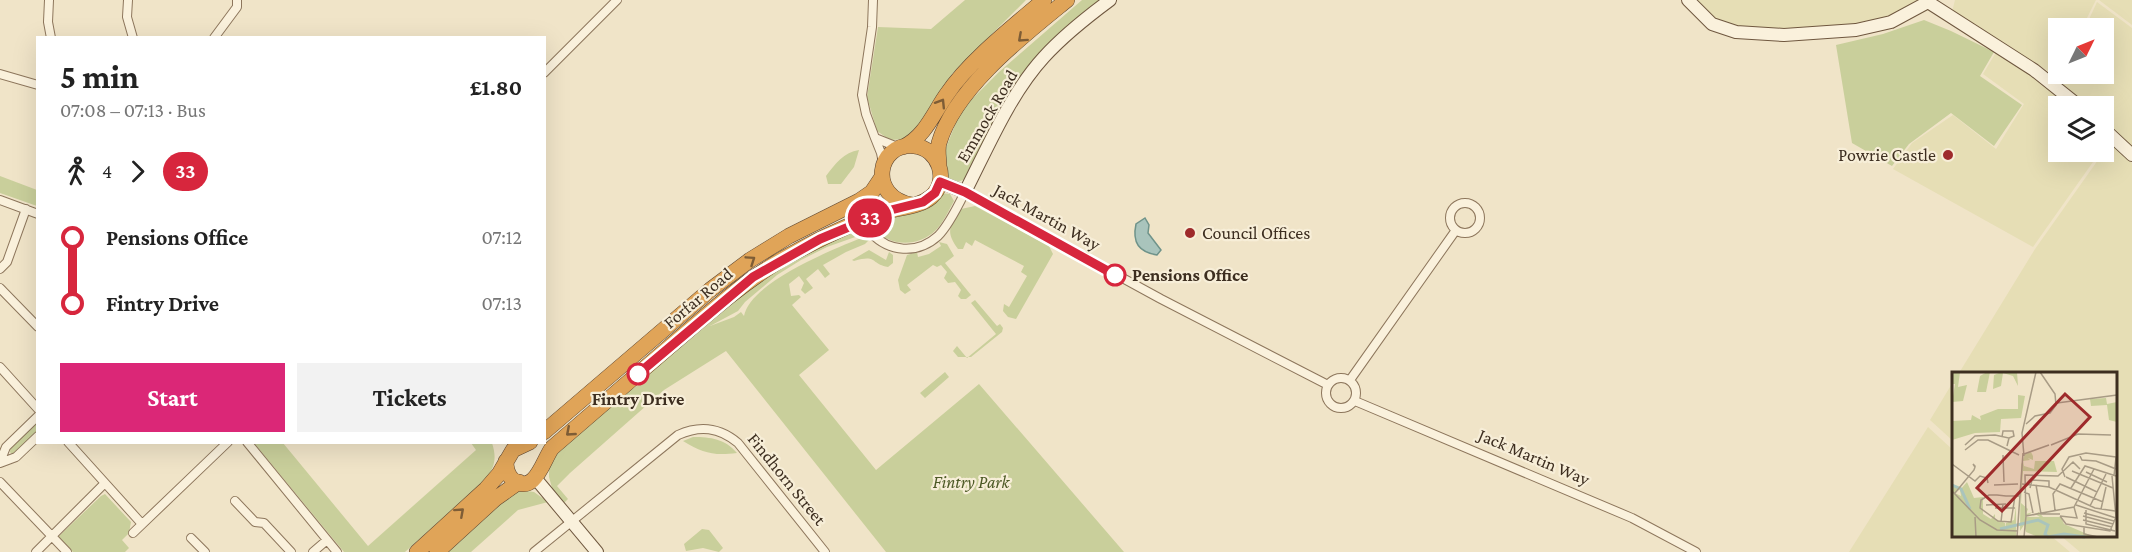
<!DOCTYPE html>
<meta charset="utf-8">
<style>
body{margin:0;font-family:"Crimson Pro",serif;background:#f2f2f2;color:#222;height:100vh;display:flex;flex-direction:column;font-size:22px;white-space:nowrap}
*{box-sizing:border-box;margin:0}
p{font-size:20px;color:#767676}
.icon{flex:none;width:33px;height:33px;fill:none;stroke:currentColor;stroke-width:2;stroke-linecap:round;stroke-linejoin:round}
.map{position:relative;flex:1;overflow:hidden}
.details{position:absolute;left:36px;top:36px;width:510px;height:408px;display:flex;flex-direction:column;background:#fff;border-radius:0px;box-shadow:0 6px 24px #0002}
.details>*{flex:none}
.badge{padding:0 12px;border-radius:20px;font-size:21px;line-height:39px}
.needle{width:39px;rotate:47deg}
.fabs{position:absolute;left:2048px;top:18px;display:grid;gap:12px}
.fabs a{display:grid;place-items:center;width:66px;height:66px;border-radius:0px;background:#fff;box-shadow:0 6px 24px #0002;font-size:30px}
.map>.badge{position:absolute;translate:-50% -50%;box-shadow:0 0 0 3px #fff}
.legs{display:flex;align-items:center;gap:9px;height:66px;padding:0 24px;font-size:20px}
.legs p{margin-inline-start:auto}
.headline{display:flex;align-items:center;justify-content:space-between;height:102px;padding:0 24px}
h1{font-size:33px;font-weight:700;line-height:45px}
.primary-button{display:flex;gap:12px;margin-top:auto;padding:12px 24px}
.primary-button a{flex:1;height:69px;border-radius:0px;background:#db2777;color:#fff;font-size:24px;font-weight:700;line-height:69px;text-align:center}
.primary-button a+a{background:#f2f2f2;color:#222}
ul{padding:0 24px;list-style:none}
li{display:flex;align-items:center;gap:21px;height:66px;font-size:22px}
li i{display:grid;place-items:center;width:9px;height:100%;margin:0 8px;background:currentColor}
li i::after{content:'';width:15px;height:15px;margin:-8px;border:4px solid;border-radius:50%;background:#fff}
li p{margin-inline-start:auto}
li:first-child i{background:linear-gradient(#0000 50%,currentColor 0)}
li:last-child i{background:linear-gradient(currentColor 50%,#0000 0)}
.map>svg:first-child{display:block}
</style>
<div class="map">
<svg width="2132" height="552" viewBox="0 0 2132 552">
<rect width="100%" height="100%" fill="#f0e4c8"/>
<path fill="#e6deb5" d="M1688 0H1929L1891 22 1784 35 1712 24Z
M1955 0H2096L2082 28H2058V74H2061L2059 78 1952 12Z
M2099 0H2132V25Z
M2097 2 2132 28V161L2119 151 2132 163V552H2080L2061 536H2116V374L1959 373 2035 249 2110 143 2108 141 2103 148V106H2058V152H2100L2033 247 1893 169 1912 143 1953 115 1996 149 2024 104 1983 74 2001 44 2059 81 2063 74H2103V28H2085Z
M1953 382V441L1930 420Z
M1928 427 1953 450 1954 536H2051L2070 552H1849Z"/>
<path fill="#c9cf9b" d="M965 0H1026L952 74 919 124 904 139 890 140 877 131 867 97 878 27 931 29Z
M1082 0H1105L1040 56 965 179 956 183 944 178 943 155 961 110 999 72Z
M1924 20 1951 31 1994 52 1980 76 2022 105 1994 146 1951 113 1909 144 1892 166 1852 143 1836 45 1883 34Z
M859 150 854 167 841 184H828L826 176C835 164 844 152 859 150Z
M0 176 37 190V206L0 193Z
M941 193 950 194 954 201C949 210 943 223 936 230 919 247 891 247 875 230L827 247 801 260 777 275 745 302 738 311 710 326 734 317 741 312 744 316C750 282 836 248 866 236L869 240 865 244 846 252 823 265 830 274 825 278 818 269 806 279 813 288 805 294 801 290 804 283 799 276 789 284 791 296 799 295 801 297 792 305 829 350 799 375 876 470 979 384 1124 552H886L726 351 664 390 570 473 557 486 568 499 564 503 552 488 549 477V465L567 441 611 404 644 381 662 360 744 291 825 242 874 223 922 210Z
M975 206 1049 246 1053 254 1016 319 1008 317 1003 311 1004 304 1009 307 1027 276 1021 272 1024 266 975 240 972 246 966 242 963 249H958C944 230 951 226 961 209Z
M939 242 947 244 954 256 945 263 971 295 966 299H961L958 296 961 290 955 282 948 283 944 278 947 272 941 265 937 267 933 265 907 285 911 290 905 294 900 290 898 280 907 255 917 252 918 257 929 254 941 246Z
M869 250 886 260 889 252 893 255V263L888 267C870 264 878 254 854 261L852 260Z
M975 300 997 326 1000 324 1003 328 1002 332 971 357H958L953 351 957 346 967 358 996 334 971 303Z
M945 372 949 377 925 398 920 393Z
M37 421V431L14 454H11L9 449Z
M693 437C711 437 725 439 737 453 713 456 703 453 683 441Z
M254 443H283L368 546 476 450 471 443H492C497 458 495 468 484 481L405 552H344Z
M520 490 534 492 548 502 518 510 471 552H446L503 499Z
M105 494 131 522 129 533 122 540 129 548 125 552H73L58 537 101 496Z
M702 529 709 530 723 548 719 552 703 548 686 551 684 544Z"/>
<path fill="#a9c4bc" stroke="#6f938a" stroke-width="1.5" d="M1145 218 1149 225 1148 233 1161 250 1157 255C1139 252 1132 243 1136 224Z"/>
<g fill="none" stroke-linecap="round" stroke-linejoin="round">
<g stroke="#8d765c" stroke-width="10">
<path id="street" d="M49 0 48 22 51 38
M128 0 127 17 133 38
M873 0 872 27 862 95 866 114 875 138
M214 38 237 7V0
M544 73 617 0
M0 74 38 85
M883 163 881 153 875 138 900 148
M0 200 38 214
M1450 218a15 15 0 1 1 30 0a15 15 0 1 1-30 0Z
M871 233C889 252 917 255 938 236 949 225 958 206 965 192L1161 299 1328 385
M0 269 7 262 26 209
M0 288 38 327
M0 367 38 409
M1326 393a15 15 0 1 1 30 0a15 15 0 1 1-30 0Z
M1350 380 1456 230
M1355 401 1632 518 1696 552
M68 442 142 524
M247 442 337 552
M0 462 6 447 38 416
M0 463 16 457 38 436
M0 482 67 552
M235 501 255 522 264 523 291 552
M133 533 228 442
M191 538 205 552
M36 552 105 483
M313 552 327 540
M534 552 678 435C700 425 719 427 738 443L825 552"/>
</g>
<g stroke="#6f573f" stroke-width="14">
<path id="secondary" d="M1688 0 1712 24 1736 32 1784 35 1856 30 1891 22 1928 2 2034 70 2079 106
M2103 128 2132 155
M940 182 965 192C988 147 1010 94 1044 57 1064 35 1087 17 1110 0
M536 479 597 552"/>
</g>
<g stroke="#5b4430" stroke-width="16">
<path id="highway" d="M903 147C925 137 934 112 947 94 969 61 1014 26 1044 0
M939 166C939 158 937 150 939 143 955 88 1024 35 1067 0
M544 432 710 290 750 260 789 236 859 201 872 192 882 177
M506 461C506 468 507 474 512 479 535 497 543 460 552 448 591 414 630 381 669 347 706 315 742 283 784 258 817 240 852 222 888 211 902 207 919 207 931 197 950 181 939 148 914 146 877 142 867 197 912 205
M417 552 486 489 499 474 513 450 530 442
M437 552 495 499 519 482"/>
</g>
<use href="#street" stroke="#faf1dc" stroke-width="8"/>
<use href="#secondary" stroke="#faf1dc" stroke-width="12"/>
<use href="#highway" stroke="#e0a458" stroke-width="15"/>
</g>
<defs><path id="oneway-chevron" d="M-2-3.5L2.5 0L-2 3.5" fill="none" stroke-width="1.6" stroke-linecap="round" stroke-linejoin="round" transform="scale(1.5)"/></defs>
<g stroke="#7e5d36">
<use href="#oneway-chevron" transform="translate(1022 38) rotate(138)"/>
<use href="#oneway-chevron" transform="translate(941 103) rotate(-58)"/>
<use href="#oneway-chevron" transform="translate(751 260) rotate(-34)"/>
<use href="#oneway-chevron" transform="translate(570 432) rotate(139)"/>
<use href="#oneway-chevron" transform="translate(460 512) rotate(-42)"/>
</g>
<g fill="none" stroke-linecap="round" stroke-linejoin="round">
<g stroke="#fff" stroke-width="14">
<path id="line-1" d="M638 374 753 277 820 239 887 211 923 202 935 193 940 182 965 192 1115 275"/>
</g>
<use href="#line-1" stroke="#d7263d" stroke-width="9"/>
</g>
<g fill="#9e2a2b" stroke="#f7eed8" stroke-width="2">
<circle cx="1948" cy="155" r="6"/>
<circle cx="1190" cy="233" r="6"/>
</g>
<g fill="#fff" stroke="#d7263d" stroke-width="3">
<circle cx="1115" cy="275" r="10"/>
<circle cx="638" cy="374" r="10"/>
</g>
<g text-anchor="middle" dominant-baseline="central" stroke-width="4.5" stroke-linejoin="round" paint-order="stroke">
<g font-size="18" fill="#3d2e20" stroke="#f7eed8">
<text transform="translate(987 116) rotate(-60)">Emmock Road</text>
<text transform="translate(1047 217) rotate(29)">Jack Martin Way</text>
<text transform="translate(698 298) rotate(-40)">Forfar Road</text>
<text transform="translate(1534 457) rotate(23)">Jack Martin Way</text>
<text transform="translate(787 479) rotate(51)">Findhorn Street</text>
</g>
<g font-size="18" fill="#3d2e20" stroke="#f7eed8" text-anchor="end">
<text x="1936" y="155">Powrie Castle</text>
<text x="1202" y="233" text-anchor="start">Council Offices</text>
</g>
<g font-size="18" font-weight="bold" fill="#3d2e20" stroke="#f7eed8" text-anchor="start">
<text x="1132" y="275">Pensions Office</text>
<text x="638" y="399" text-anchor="middle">Fintry Drive</text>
</g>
<g font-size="18" font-style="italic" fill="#4d5a26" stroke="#f7eed8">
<text x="971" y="482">Fintry Park</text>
</g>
</g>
<g transform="translate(1952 372)">
<rect width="165" height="165" fill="#f0e4c8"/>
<path d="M0 0H8L6 15 15 13 11 29 0 30 3 12H0ZM35 0H65L66 14 61 4 51 1 49 14 41 17 42 3 47 1 38 0 34 20H25L28 4ZM66 23 73 24 69 46 49 47 48 60 23 61 0 68V49L19 48 20 43 29 48 28 44 46 37H66ZM154 26 155 32 165 30V50L157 48 155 33 139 34 138 27ZM79 80 81 84V88L76 86 78 88 71 89 72 94 82 97 83 89H102L105 100 71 99 69 131 76 137 74 142 81 140 73 145H88L83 142 87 140 91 145H109L112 152 142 165H86L74 160 72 153 68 159 69 93 73 82ZM15 110 22 126 31 125V142L39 147 43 142V147L53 151 54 157V151L62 148 64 134V165H0V112L7 118 3 121 9 124 8 118Z" fill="#c9cf9b"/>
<path fill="none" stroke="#a9c4bc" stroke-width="3" d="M0 113 9 117 18 137M48 157 86 148 96 153 93 162 96 165 112 162 133 165"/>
<path fill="none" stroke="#a89b85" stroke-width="1.5" d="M105 31 165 23M74 52 83 44 98 41 104 33 103 22 88 0M50 65 51 59H61L62 64 57 66M13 73 23 64 43 63 57 66 55 74M99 73 126 62 159 63M13 78 26 68H36L67 83M72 82 97 73M127 82 130 88 144 89 164 97M51 83 52 110M72 84 70 61 84 0M0 92 23 109 28 104 35 106 36 111M120 99 161 116M134 100 155 110M162 104 164 85M113 105 110 97 117 85 134 81 164 85M114 105 145 120M70 112 97 115 143 136 163 139M42 113 66 112M84 113 89 142H108M78 116 80 108 97 109V115M119 116 133 94 164 104M0 119 28 148 45 158 66 159M72 120 77 122 81 141M3 121 22 98 23 95V94L21 92 23 95M63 124 59 150 46 149 28 136 29 128 37 123H45L54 124H67M34 133 54 132M124 133 164 146M138 134 154 102M43 136H63M149 137 154 115M103 138 101 122 108 112 151 130M134 138V152L163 159M132 141 162 149M108 144 114 152 158 159 164 145 160 104M108 144 125 146 122 135M131 144 161 152M23 145 24 165M74 145 73 103 106 104 121 90 128 97M131 148 160 155M49 150 51 132M132 155V162L146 165M65 165 71 81M72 165 74 144 122 135 142 97"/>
<path fill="#9e2a2b" fill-opacity="0.15" stroke="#9e2a2b" stroke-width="3" d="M113 22 138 45 50 139 25 116Z"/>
<rect width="165" height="165" fill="none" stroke="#3d2e20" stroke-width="3"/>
</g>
</svg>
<div class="fabs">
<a><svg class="needle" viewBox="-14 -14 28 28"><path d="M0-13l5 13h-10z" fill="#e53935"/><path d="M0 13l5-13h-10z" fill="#767676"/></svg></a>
<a><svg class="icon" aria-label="layers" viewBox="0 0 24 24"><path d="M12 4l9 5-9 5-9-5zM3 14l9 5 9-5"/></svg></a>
</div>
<b class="badge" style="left:870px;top:218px;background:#d7263d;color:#fff">33</b>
<section class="details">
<div class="headline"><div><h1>5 min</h1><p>07:08 – 07:13 · Bus</p></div><b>£1.80</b></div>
<div class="legs"><svg class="icon" aria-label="walk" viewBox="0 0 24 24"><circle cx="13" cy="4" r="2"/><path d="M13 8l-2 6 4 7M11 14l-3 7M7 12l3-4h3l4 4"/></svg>4<svg class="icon" aria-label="forward" viewBox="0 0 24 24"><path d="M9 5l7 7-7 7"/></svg><b class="badge" style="background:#d7263d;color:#fff">33</b></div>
<ul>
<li><i style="color:#d7263d"></i><b>Pensions Office</b><p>07:12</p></li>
<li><i style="color:#d7263d"></i><b>Fintry Drive</b><p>07:13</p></li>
</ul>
<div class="primary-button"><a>Start</a><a>Tickets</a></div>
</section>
</div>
